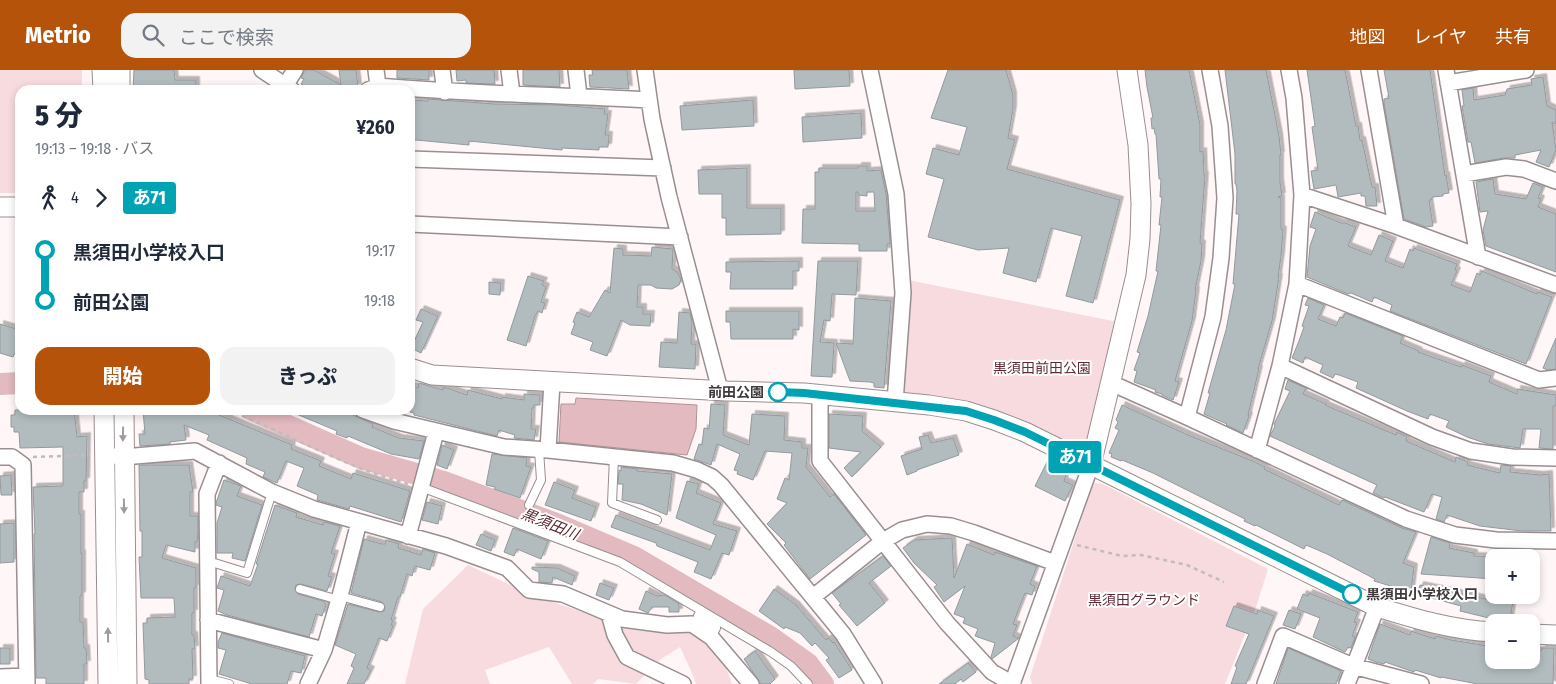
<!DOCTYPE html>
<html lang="ja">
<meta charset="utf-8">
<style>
body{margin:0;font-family:"Fira Sans Condensed","Noto Sans JP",sans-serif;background:#f2f2f3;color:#1f2937;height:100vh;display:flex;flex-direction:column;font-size:19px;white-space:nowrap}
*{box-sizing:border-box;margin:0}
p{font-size:16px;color:#747a83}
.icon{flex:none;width:28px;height:28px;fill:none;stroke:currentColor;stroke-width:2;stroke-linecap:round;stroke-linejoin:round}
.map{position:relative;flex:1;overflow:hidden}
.drawer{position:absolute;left:15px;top:15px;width:400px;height:330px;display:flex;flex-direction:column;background:#fff;border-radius:15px;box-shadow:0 2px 8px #0003}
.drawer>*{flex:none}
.badge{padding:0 10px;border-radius:4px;font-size:18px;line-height:32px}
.fabs{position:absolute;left:1485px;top:479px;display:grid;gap:10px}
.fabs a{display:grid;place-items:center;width:55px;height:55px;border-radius:10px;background:#fff;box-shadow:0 2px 8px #0003;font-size:25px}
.map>.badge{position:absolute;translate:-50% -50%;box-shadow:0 0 0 2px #fff}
.legs{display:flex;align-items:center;gap:8px;height:55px;padding:0 20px;font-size:16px}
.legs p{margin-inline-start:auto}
.overview{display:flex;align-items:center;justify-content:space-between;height:85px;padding:0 20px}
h1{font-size:28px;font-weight:800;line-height:38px}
.cta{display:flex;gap:10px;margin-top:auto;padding:10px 20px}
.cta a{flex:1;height:58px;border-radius:15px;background:#b45309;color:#fff;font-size:20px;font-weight:800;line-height:58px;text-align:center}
.cta a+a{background:#f2f2f3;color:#1f2937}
ul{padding:0 20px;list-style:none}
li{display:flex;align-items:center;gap:18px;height:50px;font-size:19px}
li i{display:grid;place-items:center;width:8px;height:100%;margin:0 6px;background:currentColor}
li i::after{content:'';width:12px;height:12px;margin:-6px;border:4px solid;border-radius:50%;background:#fff}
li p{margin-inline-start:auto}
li:first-child i{background:linear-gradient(#0000 50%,currentColor 0)}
li:last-child i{background:linear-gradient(currentColor 50%,#0000 0)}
header{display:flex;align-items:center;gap:30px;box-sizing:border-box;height:70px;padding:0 25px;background:#b45309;color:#fff}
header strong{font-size:24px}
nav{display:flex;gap:28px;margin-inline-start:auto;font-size:18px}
.search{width:350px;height:45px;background:#f2f2f3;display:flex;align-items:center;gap:12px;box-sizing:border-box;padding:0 18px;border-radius:15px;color:#747a83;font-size:19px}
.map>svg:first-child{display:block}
</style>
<header>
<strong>Metrio</strong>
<div class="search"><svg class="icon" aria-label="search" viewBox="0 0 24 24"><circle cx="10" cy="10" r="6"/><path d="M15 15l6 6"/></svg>ここで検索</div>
<nav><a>地図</a><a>レイヤ</a><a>共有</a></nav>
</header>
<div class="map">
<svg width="1556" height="614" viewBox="0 0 1556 614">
<defs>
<filter id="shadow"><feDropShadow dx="3.5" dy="-3.5" stdDeviation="0" flood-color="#0004"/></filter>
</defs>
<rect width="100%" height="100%" fill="#fff6f7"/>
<path fill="#f8dbdf" d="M0 0H82V20H20V123H0Z
M908 210 1118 252 1086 378 1079 381 900 329Z
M1093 413 1103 414 1268 499 1256 537 1225 614H1032L1030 607Z
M468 495 532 525 630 558H686L723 588 732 614H696L692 603 680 577 661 589 636 614 598 609 593 614H572L549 577 485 600 490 614H405L423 539Z"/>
<path fill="#e2bac0" stroke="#b19398" d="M576 328 697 335 696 359 687 385 559 372 561 334H575Z"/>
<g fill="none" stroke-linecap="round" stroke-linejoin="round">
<path stroke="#e2bac0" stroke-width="22" d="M0 314 20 313
M252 340 361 388 444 412 559 455 634 487 770 567 808 594 823 614"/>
</g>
<path fill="#b2bcbf" stroke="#919a9e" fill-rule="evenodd" filter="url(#shadow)" d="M134 0H174L175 10H196V20H133Z
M305 0H314L341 15 339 0H356L358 17 347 19 350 20H313L301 14 304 9 301 8Z
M397 0H429V10L397 8Z
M456 0H494L495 14 466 13V10L457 11Z
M523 0H559L560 17 523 15Z
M592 0H627L629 19 590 17 589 5H593Z
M794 0H849L850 16 795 19Z
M948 0H1006L1013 25V39L1008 68 1015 70 1007 99 1120 130 1093 233 1066 226 1082 166 1051 158 1036 212 1003 203 1009 178 978 180 928 167 944 109 926 104 933 78 959 85 967 57 931 48Z
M1145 0H1189L1200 55V82L1203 81 1204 105H1205L1200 173 1202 174 1201 191 1195 220H1196L1192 251 1175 311 1179 312 1173 330 1162 325V324L1155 322 1156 320 1134 312 1137 301 1134 300 1140 283 1137 282 1148 246 1158 201H1156L1161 155H1159L1162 127H1160L1161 109H1159L1156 64H1155L1154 58 1152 59 1151 48H1153L1147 17Z
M1225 0H1266L1279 66 1281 85H1280V112L1282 126 1278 127 1281 128V159L1283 160 1281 186 1278 207H1279L1272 251 1258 299H1259L1248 345 1249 346 1243 363 1226 355 1227 354 1204 344 1210 323H1208L1226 260 1235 214H1233L1239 144H1236L1237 121 1236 114H1235V84Z
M1307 0H1345L1356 56H1358L1360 70H1362L1372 117H1375L1377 136H1366L1365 126H1361V123L1338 127 1336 115 1314 119 1311 101 1318 100 1312 57 1315 56Z
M1384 0H1430L1445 106 1446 105 1449 123 1443 124V126L1432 127V130H1429L1433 156 1426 157 1404 149 1384 33V29L1389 28Z
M1543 7 1547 36 1556 40V54L1552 52 1556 80 1549 97 1536 92 1541 80 1515 85V88H1504L1475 93 1471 72H1468L1462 36H1464L1462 20 1473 18 1474 30 1505 25 1507 19 1532 15 1531 9Z
M428 29 494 34 559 35 605 39 604 44H608L605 65H609L608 77H599V80L562 78V80L469 71V75L416 70 410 71V30L428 31Z
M753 30 754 56 682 60 680 36Z
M861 43 862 68 803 72 802 47Z
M858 96H867V101L881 100 886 124 890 171V174H887V181H859V174L802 173 803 139H815V102H819V98H858ZM856 122H858V125L867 126V122H874L875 141H856Z
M747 98V138H781V164L726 165V148H722V124H699L698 100Z
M1493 109 1495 124 1526 129 1533 113 1543 117 1538 128 1541 129 1538 137 1556 144V202L1486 176 1483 160 1488 141 1480 142 1476 112Z
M1315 142 1341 153H1345L1356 157 1348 176 1371 185 1379 165 1393 171 1385 191 1403 198 1410 179 1413 181 1414 178 1457 194 1455 200 1457 201 1451 215 1470 222 1477 203 1480 205 1482 201 1537 224 1538 222 1552 227 1526 294 1390 241 1392 235 1374 227 1372 232 1351 223 1348 224 1307 207 1310 176 1316 159 1310 157Z
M652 177 673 179 672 199 677 202 681 209 679 215 672 219 656 218 651 215H638L637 237H643V244H651L650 256 630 255 621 250 607 286 590 280 593 272 571 264 575 253 573 252 577 242 589 247 605 220 610 223 614 178 623 179V185L651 186Z
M799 191V201H793V219H730L731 202H726V192Z
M818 191H858L856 225 832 224 830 251 824 250 820 272 834 273 832 307 811 306Z
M528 206 544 211 542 215 546 217 541 232 545 233 542 243 538 241 535 246 526 276 507 270Z
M489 212 501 213 500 225 489 224Z
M855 228 891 231 884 318 874 317V313L870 312 850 311 836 273 853 274Z
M1308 228 1324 235 1318 249 1336 256 1340 247 1343 248 1345 243 1403 266 1400 273 1419 281 1418 282 1461 297 1462 295 1491 306 1489 312 1517 324V319L1556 325V336H1553V379L1539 378 1541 359H1523L1520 378 1488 374 1467 367 1446 357 1449 351 1430 344 1428 349 1407 341 1356 318 1358 312 1339 305 1335 304 1333 308 1320 302 1323 295 1305 287 1303 293 1292 288 1299 271 1304 257 1302 256 1309 236 1305 235Z
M421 239 438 246 421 283 411 278 423 252 416 250Z
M726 241H799V260L793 259V269H731L730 252H726Z
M679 242 690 243 692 252 691 274H696L695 299 659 297 661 272 677 273Z
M0 254 20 260V276L17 285 14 284 13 287 0 283Z
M1556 268V299L1548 300 1543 298Z
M1288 310 1306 318 1303 324 1326 334 1325 335 1396 365 1397 362 1407 367 1406 371 1455 392 1456 387 1468 392 1467 395 1500 403 1501 395 1511 396 1510 402 1540 405 1549 404 1551 461H1522L1480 456 1447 445 1444 452 1436 449 1442 427 1432 424 1424 442 1385 427 1384 428 1373 423 1377 415 1270 366 1275 356 1274 354 1290 321 1285 319Z
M419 313 443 320 444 317 467 325 468 320 502 329V327L524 330V324L540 325V335H534V338H532L531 359H536L534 370 514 368 515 365 499 360 497 366 414 345V343L410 342V315L418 318Z
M711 334 725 335 723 365 749 375 752 344 785 346 784 370 802 372V378H808L806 397 830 427 834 424 866 465 810 509 784 475 786 473 767 454 787 433 777 429 785 408 789 410 792 383 765 381 753 410 737 404 738 401 734 400 740 384 717 374 711 395 694 389 699 374 702 375 704 358 709 359Z
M1122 335 1188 365 1255 392 1265 397 1264 399 1339 435 1342 430 1402 458 1416 462 1403 493 1414 497 1411 522 1374 511 1375 509 1327 484 1306 475 1304 479 1256 455 1255 456 1244 451 1245 449 1153 403 1122 390 1121 391 1111 387 1112 384 1109 383 1119 360 1115 358 1118 352 1116 350Z
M15 340H74L77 367 87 366 86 411H84V422H79V444H81V484L82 483V525L80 526V552H83L84 578H86L87 594H84V614H46V608H36L34 464H35L33 417 62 416 63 415V377L20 378 19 362H14V357H11V345H15Z
M143 340H207L292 375 291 379 321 391 319 396 351 409 353 403 410 421 404 443 401 452 350 436 349 439 317 430 318 425 297 416 304 398 286 391 277 413 263 407 265 402 246 394 247 388 207 370 209 365 184 355 186 370 170 372V374L140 376 139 364H145Z
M287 340H342L373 354 372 357 399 368 424 371 419 389 391 384 348 366 347 368 336 364 337 361Z
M829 344 863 346 862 361 881 377 852 407 844 398 861 382 829 378Z
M928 365 931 373 953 368 959 385 917 400V401L907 405 901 386 922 379 919 367Z
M442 375 454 380 447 399 437 395Z
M492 384 527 388 526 396 531 397 520 428 494 419 495 417 486 415Z
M1049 388 1062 394 1059 402 1066 405 1064 411 1073 415 1065 431 1035 416Z
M139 395H189L193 422H190V446H198V461L197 472H195V482L166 475 162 488 196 498V518H194V543H192V565H194L195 579H192L193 609H189V614H149V610L145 609 143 553H147V548L175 547 174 528H141L139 487H142V461H140Z
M621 397 637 399V401L672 404 667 445 641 434 622 430 623 414H618L619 400 621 401Z
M11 405 12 425H1L0 406Z
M224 410 241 416 237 426 262 435 245 491 232 488 233 483H217V453L222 437 216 435V433Z
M687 411 699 414 696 423 721 433 713 454 737 461 729 485 722 483 711 509 694 502 698 492 657 476 656 473 611 457 616 445 710 480 716 465 676 448Z
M554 412 575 420 572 428 596 437 591 451 545 435Z
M427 432 442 436 438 454 422 450Z
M275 435 297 443 296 447 323 455 324 452 340 456 331 483 335 484 328 506 332 507 327 521 301 514 296 515 295 518 298 524 323 531 326 535 322 546 316 544 309 567 227 545 218 541 224 520 217 518 221 506 250 516 258 494H256Z
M14 453V492L0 493V454Z
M513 458 548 471 541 489 517 479 514 486 504 482Z
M481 464 495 470 491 481 476 475Z
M1431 467 1450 473 1449 478 1474 483V486L1494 487V509L1421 504Z
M952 468 954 508 967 474 994 485 995 482 1037 496 1030 514 1035 516 1032 525 1025 523 1013 554 1017 555 1013 566 1019 568 992 589 991 587 995 573 975 566 978 559 963 553 965 548 954 544 965 516 944 532 934 517 937 515 914 493 903 478 914 470Z
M364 469 382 474H385L386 470 399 474 398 478 421 485 423 479 435 483 430 500 415 496 412 506 407 504 400 527H398L391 550 393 551 391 555 393 556 387 571 379 568 367 598 371 600 364 614H347L354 598 351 596 356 584 335 575 348 534 379 542 384 541 385 538 382 532 351 523Z
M883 486 891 496 869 513 885 533 857 556 839 535 841 534 832 523Z
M532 497 557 498 575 506 572 515 553 507 552 513 539 512V502L532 499Z
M600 513 614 518 609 530 596 525Z
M1420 515 1495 531 1496 525H1514L1510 550 1493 549 1460 541 1461 536 1417 524Z
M774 519 796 535 826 570 828 568 833 573 834 572 852 600 839 608 826 590 829 588 815 573 812 576 800 563 785 557 784 559 759 541Z
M646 521 657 526 665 525 679 534V542H669V537H652L648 543 639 539Z
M1309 523 1358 542 1354 552 1357 553 1352 566 1355 567 1351 578 1348 577 1345 582 1313 567 1320 548 1297 539 1303 524 1308 526Z
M1234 536 1257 544 1258 540 1274 546 1246 614H1231L1237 597 1235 596 1249 564 1226 556Z
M1289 540 1301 544 1295 559 1283 555Z
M1380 554 1410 565 1411 561 1435 569 1436 566 1451 570 1494 577V590H1536V580H1542V578H1554L1553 614H1478L1441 607V608L1415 600 1414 602 1385 592 1384 594 1376 592 1368 589Z
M222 563 305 586 301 603 291 601 287 614H252L219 604 226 580 218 578V572Z
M0 578H10V594H0Z
M1288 578 1341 601 1336 614H1276Z
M755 581 775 609 770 614H761L744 589Z
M968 593 976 602 963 612 961 609 955 614H939Z"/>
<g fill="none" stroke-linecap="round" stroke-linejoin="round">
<g stroke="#998f90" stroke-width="10">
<path id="service" d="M614 387 612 433 657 450
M421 417 620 492 771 582 791 596 808 614
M529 435 541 410 539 380
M208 491 247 503 272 422
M300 519 339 530
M340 526 380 537
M701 540 698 546 716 558 711 567
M209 609 229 614"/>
</g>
<g stroke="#998f90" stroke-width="18">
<path id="minor" d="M262 0 292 20
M376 0 378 16
M442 0 445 22
M509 0 512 24
M576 0 579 26
M645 0 652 49 669 127 720 320
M870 0 896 124 903 223 895 332
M1369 0 1396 156
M1446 0 1478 187
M1448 13 1526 0
M285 16 295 0
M368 20 378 16C468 24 559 25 649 30
M410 89 663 98
M1464 104 1506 97 1524 99 1556 111
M1302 125 1396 156 1556 215
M410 154 680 167
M1297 214 1539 310 1556 308
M1280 296 1432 367 1471 381 1512 387 1556 388
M1111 313 1187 347 1406 449 1455 465 1496 470 1556 471
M820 325V391L947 553 992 602 1013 614
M363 340 394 351 504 377 548 380 673 393 697 400 712 407 721 415 843 564 874 614
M1187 347 1213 247 1221 188 1225 128 1220 56 1210 0
M548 380 552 312
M1257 380 1280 296 1297 214 1302 125 1294 28 1289 0
M104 385 123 387 195 381 272 422 314 439 446 476 507 498 529 520 563 524 622 549 667 555 692 554 711 567 751 614
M0 387H12L23 395 27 614
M408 466 436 362
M813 527 883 471 902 460 927 454 951 456 974 463 1055 493
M609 544 615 565 627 587 683 614
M208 550 324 580
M0 607 27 606
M209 614 207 424 219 393
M308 614 324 580 340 526 359 452
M1012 614 1091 395
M1265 614 1283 566 1353 596 1421 614
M1347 614 1377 537"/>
</g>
<g stroke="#998f90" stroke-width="21">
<path id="tertiary" d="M102 0 103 20
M120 20V0
M0 137H20
M410 298 432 305 727 321 804 323 929 335 966 341 994 350 1025 362 1377 537C1416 549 1452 560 1494 562
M104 340 108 614
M124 340 127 614
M1091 395 1136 205 1140 169 1141 134 1138 75 1127 0
M1531 564 1556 565"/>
</g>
<path stroke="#c3bbbc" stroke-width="2.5" stroke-dasharray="4 4" stroke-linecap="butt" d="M227 340C288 363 344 397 408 414
M33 387 90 385
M1077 475 1122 486 1141 485 1187 495 1224 512"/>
<use href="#service" stroke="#fff" stroke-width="8"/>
<use href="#minor" stroke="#fff" stroke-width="15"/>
<use href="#tertiary" stroke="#fff" stroke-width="19"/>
</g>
<defs><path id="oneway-solid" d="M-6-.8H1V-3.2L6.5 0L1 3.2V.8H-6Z" transform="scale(1.25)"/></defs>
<g fill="#9e9c9c">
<use href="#oneway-solid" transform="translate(123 364) rotate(91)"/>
<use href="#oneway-solid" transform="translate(124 436) rotate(89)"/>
<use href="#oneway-solid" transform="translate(108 565) rotate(-91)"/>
</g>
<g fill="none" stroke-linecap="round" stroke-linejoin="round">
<g stroke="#fff" stroke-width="11">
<path id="line-1" d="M778 322 804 323 966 341 994 350 1025 362 1352 524"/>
</g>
<use href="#line-1" stroke="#00a3b4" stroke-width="8"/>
</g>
<g fill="#fff" stroke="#00a3b4" stroke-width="2.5">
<circle cx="778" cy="322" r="9"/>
<circle cx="1352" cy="524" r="9"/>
</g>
<g text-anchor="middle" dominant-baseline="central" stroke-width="4" stroke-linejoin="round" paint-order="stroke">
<g font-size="14" fill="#602b36" stroke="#fff">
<text x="1042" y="298">黒須田前田公園</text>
<text x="1144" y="530">黒須田グラウンド</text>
</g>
<g font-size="14" font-weight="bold" fill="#3e393a" stroke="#fff" text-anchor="end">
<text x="764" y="322">前田公園</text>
<text x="1366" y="524" text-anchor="start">黒須田小学校入口</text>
</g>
<g font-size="15" font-style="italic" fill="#5a2631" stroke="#fff">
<text transform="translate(550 454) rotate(22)">黒須田川</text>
</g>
</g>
</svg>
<div class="fabs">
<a>+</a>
<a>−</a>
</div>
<b class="badge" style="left:1075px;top:387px;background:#00a3b4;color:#fff">あ71</b>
<section class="drawer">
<div class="overview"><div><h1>5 分</h1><p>19:13 – 19:18 · バス</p></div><b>¥260</b></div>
<div class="legs"><svg class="icon" aria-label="walk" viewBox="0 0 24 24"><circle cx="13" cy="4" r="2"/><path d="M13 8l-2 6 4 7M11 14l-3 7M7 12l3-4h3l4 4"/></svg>4<svg class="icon" aria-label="forward" viewBox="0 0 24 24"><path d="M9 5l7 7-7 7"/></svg><b class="badge" style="background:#00a3b4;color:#fff">あ71</b></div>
<ul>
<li><i style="color:#00a3b4"></i><b>黒須田小学校入口</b><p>19:17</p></li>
<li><i style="color:#00a3b4"></i><b>前田公園</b><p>19:18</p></li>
</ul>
<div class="cta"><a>開始</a><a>きっぷ</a></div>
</section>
</div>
